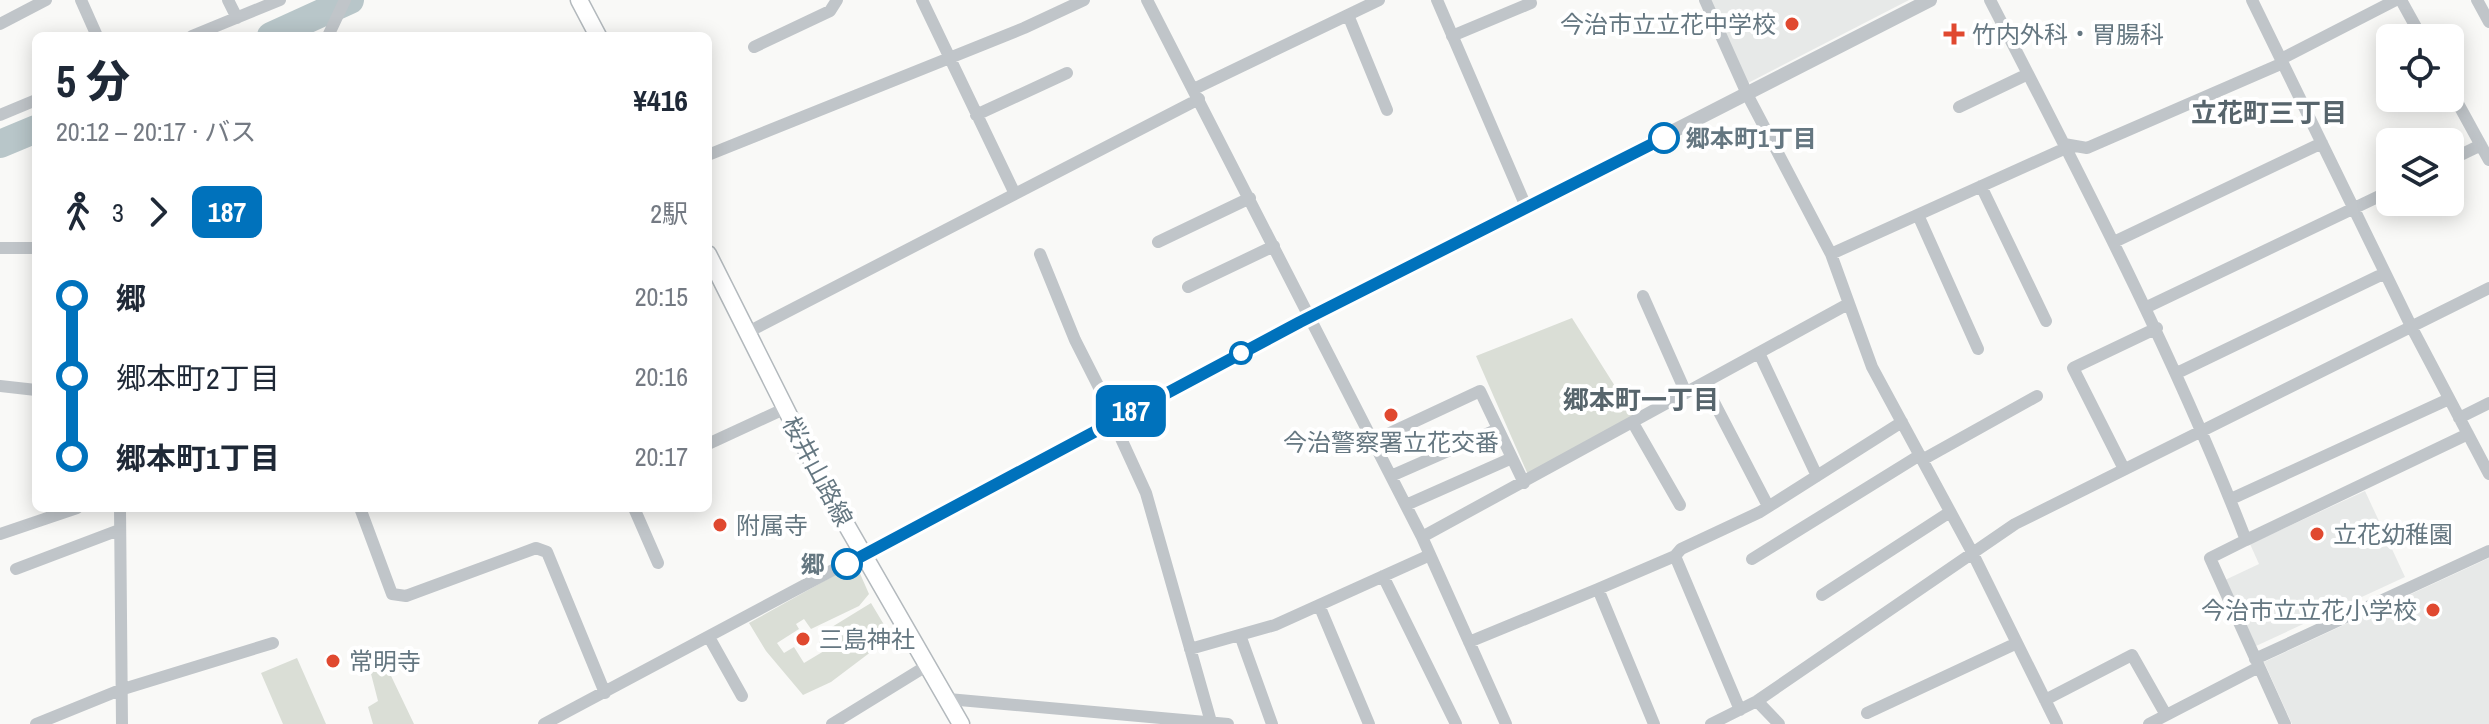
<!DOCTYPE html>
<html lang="ja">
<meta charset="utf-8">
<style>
body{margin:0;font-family:"Archivo Narrow","Noto Sans JP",sans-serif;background:#f6f6f7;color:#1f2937;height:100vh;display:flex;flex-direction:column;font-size:30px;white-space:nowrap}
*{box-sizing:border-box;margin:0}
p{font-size:26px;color:#747a83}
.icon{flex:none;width:44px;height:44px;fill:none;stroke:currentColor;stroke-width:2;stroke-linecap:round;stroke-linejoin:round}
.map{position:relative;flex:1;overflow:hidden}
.drawer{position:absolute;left:32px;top:32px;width:680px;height:480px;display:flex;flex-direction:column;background:#fff;border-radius:12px;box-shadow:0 4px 20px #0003}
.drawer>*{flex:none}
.badge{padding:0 16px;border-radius:12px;font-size:28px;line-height:52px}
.fabs{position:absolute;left:2376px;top:24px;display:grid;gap:16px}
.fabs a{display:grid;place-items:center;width:88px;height:88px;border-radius:12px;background:#fff;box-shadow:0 4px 20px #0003;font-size:40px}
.map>.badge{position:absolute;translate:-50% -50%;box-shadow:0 0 0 4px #fff}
.legs{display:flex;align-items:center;gap:12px;height:88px;padding:0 24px;font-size:26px}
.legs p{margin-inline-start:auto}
.overview{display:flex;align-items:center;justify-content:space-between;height:136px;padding:0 24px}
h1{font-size:44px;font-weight:800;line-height:60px}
ul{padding:0 24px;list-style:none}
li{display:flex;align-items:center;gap:28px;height:80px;font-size:30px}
li i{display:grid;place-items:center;width:12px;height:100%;margin:0 10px;background:currentColor}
li i::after{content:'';width:20px;height:20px;margin:-10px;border:6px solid;border-radius:50%;background:#fff}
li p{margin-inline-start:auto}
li:first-child i{background:linear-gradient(#0000 50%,currentColor 0)}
li:last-child i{background:linear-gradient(currentColor 50%,#0000 0)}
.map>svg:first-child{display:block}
</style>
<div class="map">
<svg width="2489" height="724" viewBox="0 0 2489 724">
<rect width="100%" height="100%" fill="#f9f9f7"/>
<path fill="#e7e9e8" d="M1710 0H1909L1748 83Z
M2365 491 2405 577 2256 646 2225 580 2259 564 2250 544Z
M2489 558V724H2292L2264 662Z"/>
<path fill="#daded6" d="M1572 318 1637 421 1529 477 1476 356Z
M853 565 858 569 869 594 859 606 811 629 804 619 796 624 799 629 777 643 784 653 794 647 804 663 824 651 819 642 828 636 827 630 871 603 889 633 888 639 831 682 803 695 766 651 749 623Z
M297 658 326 724H283L261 673Z
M383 659 414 724H373L368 707 378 701 369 666Z"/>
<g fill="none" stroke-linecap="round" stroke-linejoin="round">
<path stroke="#b8c6c9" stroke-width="28" d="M271 36 350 0
M0 144 36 129"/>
<g stroke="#b3b9bd" stroke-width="19">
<path id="secondary" d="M579 0 598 36
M708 254 828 493 961 724"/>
</g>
<path stroke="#c0c5c9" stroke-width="12" d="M81 0 97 36
M228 0 237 18
M922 0 1015 194
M1147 0 1422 537 1506 724
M1437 0 1527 209
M1705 0 1748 96 1831 254 1872 367 1972 552 2057 724
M1990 0C2082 179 2173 352 2246 540L2210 558 2285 724
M2252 0 2412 328 2489 474
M2401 0 2422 38
M2477 0 2489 22
M1348 15 1387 110
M0 24 46 0
M192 36 280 0
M328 36 345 0
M1452 36 1531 3
M754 47 830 11 837 0
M2281 59 2396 0
M1194 89 1379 0
M2450 89 2489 160
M1959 107 2028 74
M0 115 36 100
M976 115 1067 73
M2064 144 2087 148 2283 63
M708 155 1024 28 1084 0
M2450 160 2481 145
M1981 186 2046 321
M1918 215 1978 349
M1158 242 1250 198
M2114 242 2322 143
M0 248H36
M1040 254 1075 340 1115 419
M1831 254 2066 148
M1188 287 1274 246
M1643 296 1686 393
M2147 307 2390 191
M748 332 1199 99
M1759 353 1817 476
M2177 373 2385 273
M1704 383 1768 506
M0 386 36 390
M2459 418 2489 403
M1113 421 1146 493 1211 722
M1633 423 1680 505
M1373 441 1480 391 1524 483
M708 444 786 408
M1922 460 2037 396
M2124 469 2073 368 2157 328
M1391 476 1498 429
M2231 499 2449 399
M1406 505 1512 458
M120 508 122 724
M360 508 392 594 406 596 536 548 547 552 605 693
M634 508 658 563
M0 534 77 508
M1422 537 1848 304
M2246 540 2468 434
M1675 556 1681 549 1760 512 1902 422
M1752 559 1920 455
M16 569 119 530
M1383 576 1456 724
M1598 589 1675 556 1740 710
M1822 595 1950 512
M1319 605 1369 724
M1240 635 1272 724
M710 639 742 696
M1469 642 1598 589 1654 724
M1190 649 1275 625 1430 555
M2255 659 2489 551
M948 699 1228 724
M2045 700 2132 655 2166 715
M1757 701 1779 724
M1867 713 2017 643
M36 724 120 690 273 643
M544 724 863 554
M832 724 928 665
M1711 724 1757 701 2015 524 2489 288
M2149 724 2259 667"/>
<path stroke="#c0c5c9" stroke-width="14" d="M863 554 1300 322 1930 0"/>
<use href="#secondary" stroke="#fff" stroke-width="16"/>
</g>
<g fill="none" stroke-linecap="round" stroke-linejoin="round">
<g stroke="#fff" stroke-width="18">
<path id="line-1" d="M847 564 1300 322 1664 138"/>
</g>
<use href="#line-1" stroke="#0072bc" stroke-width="12"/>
</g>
<g fill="#e04930" stroke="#fff" stroke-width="3">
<circle cx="1792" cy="24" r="8"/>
<path d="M1950 22h8v8h8v8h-8v8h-8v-8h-8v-8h8z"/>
<circle cx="1391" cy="415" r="8"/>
<circle cx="720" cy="525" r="8"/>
<circle cx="2317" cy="534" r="8"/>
<circle cx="2433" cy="610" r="8"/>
<circle cx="803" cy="639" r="8"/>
<circle cx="333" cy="661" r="8"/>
</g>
<g fill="#fff" stroke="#0072bc" stroke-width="4">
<circle cx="1664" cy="138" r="14"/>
<circle cx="1241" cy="353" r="10"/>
<circle cx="847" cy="564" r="14"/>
</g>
<g text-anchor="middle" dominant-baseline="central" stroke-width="8" stroke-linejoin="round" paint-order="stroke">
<g font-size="24" fill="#657781" stroke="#fff" text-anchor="start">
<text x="1776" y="24" text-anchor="end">今治市立立花中学校</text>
<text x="1972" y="34">竹内外科・胃腸科</text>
<text x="1391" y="442" text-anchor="middle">今治警察署立花交番</text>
<text x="736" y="525">附属寺</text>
<text x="2333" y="534">立花幼稚園</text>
<text x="2417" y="610" text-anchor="end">今治市立立花小学校</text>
<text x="819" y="639">三島神社</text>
<text x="349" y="661">常明寺</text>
</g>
<g font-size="24" font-weight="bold" fill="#657781" stroke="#fff" text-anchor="start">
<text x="1686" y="138">郷本町1丁目</text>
<text x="825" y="564" text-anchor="end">郷</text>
</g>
<g font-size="24" fill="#657781" stroke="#fff">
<text transform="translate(818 471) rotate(62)">桜井山路線</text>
</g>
<g font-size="26" font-weight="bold" fill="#57656c" stroke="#fff">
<text x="2269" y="112">立花町三丁目</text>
<text x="1641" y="399">郷本町一丁目</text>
</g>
</g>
</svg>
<div class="fabs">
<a><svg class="icon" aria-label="locate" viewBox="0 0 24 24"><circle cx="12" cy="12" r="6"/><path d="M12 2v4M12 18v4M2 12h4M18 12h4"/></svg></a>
<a><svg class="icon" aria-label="layers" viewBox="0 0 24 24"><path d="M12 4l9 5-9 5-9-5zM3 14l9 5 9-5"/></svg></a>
</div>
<b class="badge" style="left:1131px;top:411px;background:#0072bc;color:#fff">187</b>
<section class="drawer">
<div class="overview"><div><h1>5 分</h1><p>20:12 – 20:17 · バス</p></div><b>¥416</b></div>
<div class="legs"><svg class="icon" aria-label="walk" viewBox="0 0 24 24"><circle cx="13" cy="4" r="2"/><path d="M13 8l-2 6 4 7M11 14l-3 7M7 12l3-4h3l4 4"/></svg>3<svg class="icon" aria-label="forward" viewBox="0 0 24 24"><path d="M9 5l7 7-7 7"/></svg><b class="badge" style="background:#0072bc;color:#fff">187</b><p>2駅</p></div>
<ul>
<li><i style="color:#0072bc"></i><b>郷</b><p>20:15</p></li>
<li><i style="color:#0072bc"></i><span>郷本町2丁目</span><p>20:16</p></li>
<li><i style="color:#0072bc"></i><b>郷本町1丁目</b><p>20:17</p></li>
</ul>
</section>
</div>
